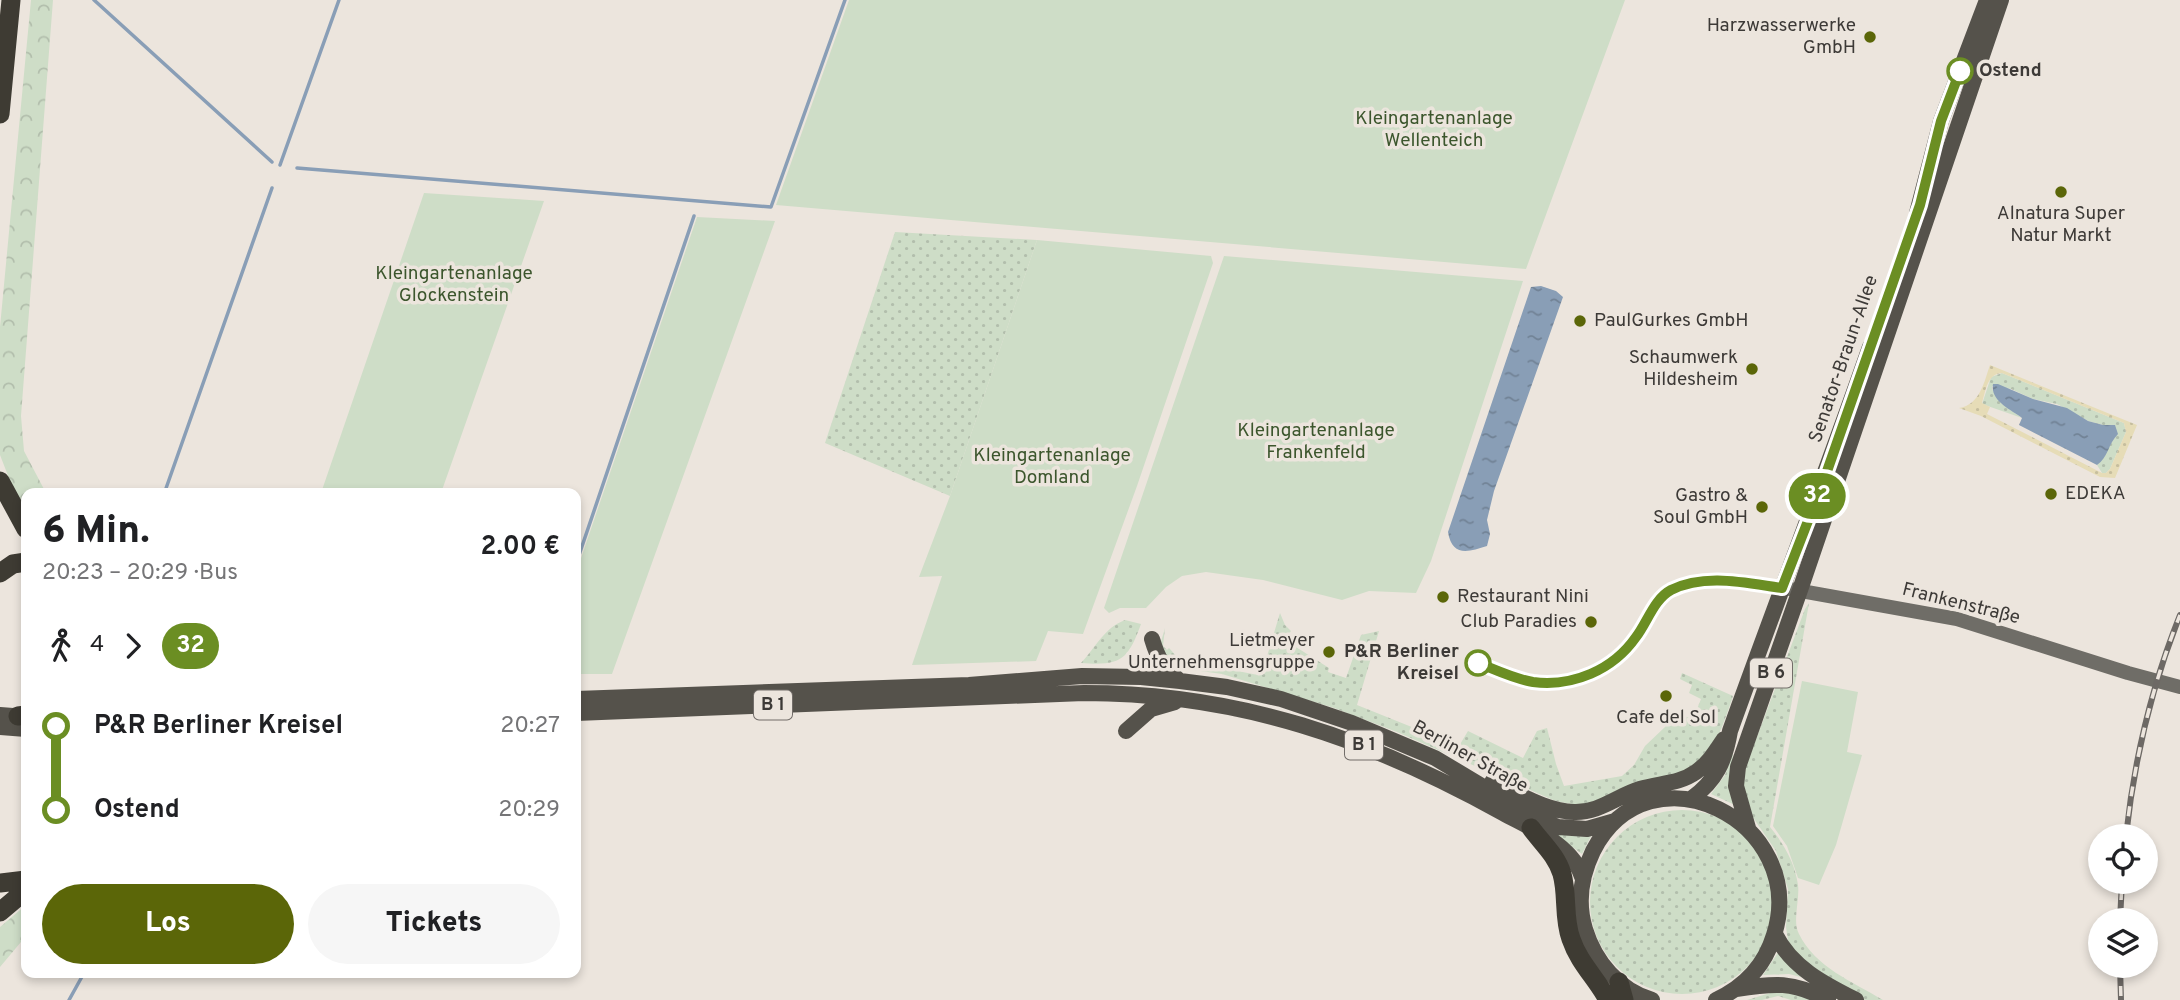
<!DOCTYPE html>
<html lang="de">
<meta charset="utf-8">
<style>
body{margin:0;font-family:Overpass,sans-serif;background:#f6f6f6;color:#202124;height:100vh;display:flex;flex-direction:column;font-size:26px;white-space:nowrap}
*{box-sizing:border-box;margin:0}
p{font-size:23px;color:#757577}
.icon{flex:none;width:38px;height:38px;fill:none;stroke:currentColor;stroke-width:2;stroke-linecap:round;stroke-linejoin:round}
.map{position:relative;flex:1;overflow:hidden}
.sheet{position:absolute;left:21px;top:488px;width:560px;height:490px;display:flex;flex-direction:column;background:#fff;border-radius:14px;box-shadow:0 4px 10px #0003}
.sheet>*{flex:none}
.badge{padding:0 14px;border-radius:23px;font-size:24px;line-height:46px}
.controls{position:absolute;left:2088px;top:824px;display:grid;gap:14px}
.controls a{display:grid;place-items:center;width:70px;height:70px;border-radius:50%;background:#fff;box-shadow:0 4px 10px #0003;font-size:35px}
.map>.badge{position:absolute;translate:-50% -50%;box-shadow:0 0 0 4px #fff}
.legs{display:flex;align-items:center;gap:10px;height:77px;padding:0 21px;font-size:23px}
.legs p{margin-inline-start:auto}
.headline{display:flex;align-items:center;justify-content:space-between;height:119px;padding:0 21px}
h1{font-size:38px;font-weight:800;line-height:52px}
.cta{display:flex;gap:14px;margin-top:auto;padding:14px 21px}
.cta a{flex:1;height:80px;border-radius:42px;background:#5b6608;color:#fff;font-size:28px;font-weight:800;line-height:80px;text-align:center}
.cta a+a{background:#f6f6f6;color:#202124}
ul{padding:0 21px;list-style:none}
li{display:flex;align-items:center;gap:24px;height:84px;font-size:26px}
li i{display:grid;place-items:center;width:10px;height:100%;margin:0 9px;background:currentColor}
li i::after{content:'';width:18px;height:18px;margin:-9px;border:5px solid;border-radius:50%;background:#fff}
li p{margin-inline-start:auto}
li:first-child i{background:linear-gradient(#0000 50%,currentColor 0)}
li:last-child i{background:linear-gradient(currentColor 50%,#0000 0)}
.map>svg:first-child{display:block}
</style>
<div class="map">
<svg width="2180" height="1000" viewBox="0 0 2180 1000">
<defs>
<pattern id="grass-dots" width="8" height="8" patternUnits="userSpaceOnUse" patternTransform="scale(1.75)"><rect width="8" height="8" fill="#ceddc7"/><path d="M2 2h.1M6 6h.1" fill="none" stroke="#b2beac" stroke-width="1.8" stroke-linecap="round"/></pattern>
<pattern id="forest-crowns" width="20" height="18" patternUnits="userSpaceOnUse" patternTransform="scale(1.75)"><rect width="20" height="18" fill="#ceddc7"/><path d="M2 6a3 3 0 1 1 6 0M12 15a3 3 0 1 1 6 0" fill="none" stroke="#b2beac"/></pattern>
<pattern id="sand-dots" width="8" height="8" patternUnits="userSpaceOnUse" patternTransform="scale(1.75)"><rect width="8" height="8" fill="#e6dcb7"/><path d="M2 2h.1M6 6h.1" fill="none" stroke="#c6be9e" stroke-width="1.8" stroke-linecap="round"/></pattern>
<pattern id="water-ripples" width="26" height="14" patternUnits="userSpaceOnUse" patternTransform="scale(1.75)"><rect width="26" height="14" fill="#899eb6"/><path d="M2 4q2-2 4 0t4 0M15 11q2-2 4 0t4 0" fill="none" stroke="#718295"/></pattern>
</defs>
<rect width="100%" height="100%" fill="#ece5dd"/>
<path fill="url(#grass-dots)" d="M895 232 1037 240 950 496 825 443Z
M2002 373 2124 423 2126 432 2110 469 2106 473H2102L2097 465 2115 437V425H2103L2088 421 2057 404 2033 399 2011 389 1992 386V389L2001 403 2022 418 1982 404 1991 377Z
M1809 603 1770 827C1784 844 1795 863 1798 885 1800 900 1792 921 1799 934 1815 967 1853 982 1883 1000H1860L1797 955 1788 941 1786 927 1788 889 1776 851 1752 816 1743 789 1746 766 1805 609Z
M1280 613 1285 625 1291 631 1285 640 1329 668 1328 672 1346 678 1361 635 1379 631 1357 705 1459 746 1468 731 1523 758 1537 731 1547 728 1556 764 1564 786 1622 776 1634 765 1645 746 1665 727 1668 720 1677 723 1681 715 1693 719 1701 699 1689 693 1692 685 1680 679 1682 673 1733 696C1724 722 1717 748 1694 766 1683 775 1601 802 1585 804 1574 805 1563 803 1553 800L1397 732 1334 708 1222 674 1172 667 1160 645 1165 628 1163 646 1167 650 1169 648 1179 659 1185 655 1186 661 1258 675 1262 673Z
M1125 620 1141 624C1128 660 1121 666 1081 663 1096 647 1104 628 1125 620Z
M1733 752 1731 786 1735 805 1711 794 1725 775Z
M1590 902a92 92 0 1 1 184 0a92 92 0 1 1-184 0Z
M1549 830 1592 834 1582 854Z
M1779 951 1813 980 1789 974 1763 975Z
M1780 990 1819 1000H1791L1778 996 1762 1000H1747Z"/>
<path fill="url(#forest-crowns)" d="M31 0H53L21 416 24 451 46 493 26 494V513L14 491 0 455V327Z
M26 905V936L0 967V927Z"/>
<path fill="url(#sand-dots)" fill-rule="evenodd" d="M1990 365 2137 425 2115 478 2100 477 1981 416 1959 408C1980 405 1984 382 1990 365ZM2002 373 2124 423 2126 432 2110 469 2106 473H2102L1987 414 1990 407 1982 403C1986 390 1987 374 2002 373Z"/>
<path fill="#ceddc7" d="M849 0H1625L1526 269 776 205Z
M424 193 544 201 441 493H321Z
M697 217 775 221 612 674H576V573Z
M1037 240 1211 256 1213 263 1137 486 1083 634 1048 631 1036 661 912 665 942 576 919 577 950 496Z
M1224 256 1523 281 1431 561 1416 593 1369 591 1342 600 1263 580 1206 572 1182 576 1166 587 1146 608H1120L1109 613 1104 608Z
M1802 681 1858 692 1847 752 1862 755 1836 845 1819 885 1798 878 1787 846 1773 826Z"/>
<path fill="url(#water-ripples)" d="M1541 286 1556 291 1563 297 1494 491 1487 520 1490 534 1487 546C1468 552 1452 557 1448 532L1531 287Z
M1993 384H1998L2033 399 2067 408 2088 421 2103 425H2115L2118 434C2108 444 2108 458 2097 465L2019 425 2022 418C2010 409 1990 401 1993 384Z"/>
<g fill="none" stroke-linecap="round" stroke-linejoin="round">
<path stroke="#899eb6" stroke-width="3.5" d="M94 0 272 162
M280 165 339 0
M297 168 771 207 845 0
M164 494 272 188
M576 564 694 216
M69 1000 84 973"/>
<path stroke="#6f6d67" stroke-width="14" d="M1790 589 1957 619 2128 673 2180 687"/>
<path stroke="#55524b" stroke-width="16" d="M1917 213 1941 121 1987 0
M1152 639C1158 659 1163 668 1180 681
M576 699 969 685 1082 676 1141 677 1180 681 1227 687 1281 699 1352 723 1435 758 1530 815 1558 827 1587 829 1615 821
M576 713 1084 693C1239 693 1370 739 1503 813 1532 829 1573 845 1583 879
M0 715 26 717
M0 727 26 729
M1126 731 1151 709 1175 702
M1492 782C1518 793 1545 811 1574 812 1599 813 1617 796 1640 789 1660 783 1679 784 1696 772 1709 763 1716 751 1724 739
M1691 799C1716 781 1725 761 1730 731 1776 603 1825 476 1870 347
M1748 828 1736 786 1738 767 1800 590 2001 0
M1775 934C1791 967 1824 984 1856 1000
M1736 989C1774 983 1793 981 1828 1000
M1652 1000C1619 990 1595 962 1585 929 1577 903 1581 876 1593 851 1650 740 1810 822 1774 935 1765 965 1744 987 1716 1000"/>
<path stroke="#3e3b33" stroke-width="19" d="M0 114 11 0
M0 481 26 529
M0 573 13 564 26 562
M18 716 26 715
M1531 828C1542 843 1557 856 1562 874 1568 895 1563 918 1571 939 1579 963 1597 979 1608 1000
M0 883 26 880
M0 912 26 890
M1619 982 1624 1000"/>
<g stroke="#6d6965" stroke-width="6">
<path id="rail" d="M2126 836C2134 761 2152 685 2180 615
M2120 920 2122 882
M2120 966 2121 1000"/>
</g>
<use href="#rail" stroke="#ece5dd" stroke-width="3.5" stroke-dasharray="10" stroke-linecap="butt"/>
</g>
<g fill="none" stroke-linecap="round" stroke-linejoin="round">
<g stroke="#fff" stroke-width="16">
<path id="line-1" d="M1478 663C1496 670 1514 679 1533 682 1573 687 1613 670 1636 637 1647 623 1654 599 1671 590 1705 573 1746 583 1782 588L1825 477 1920 205 1941 121 1960 71"/>
</g>
<use href="#line-1" stroke="#6b8e23" stroke-width="10"/>
</g>
<g fill="#5b6608" stroke="#ece5dd" stroke-width="2.5">
<circle cx="1870" cy="37" r="7"/>
<circle cx="2061" cy="192" r="7"/>
<circle cx="1580" cy="321" r="7"/>
<circle cx="1752" cy="369" r="7"/>
<circle cx="2051" cy="494" r="7"/>
<circle cx="1762" cy="507" r="7"/>
<circle cx="1443" cy="597" r="7"/>
<circle cx="1591" cy="622" r="7"/>
<circle cx="1329" cy="652" r="7"/>
<circle cx="1666" cy="696" r="7"/>
</g>
<g fill="#fff" stroke="#6b8e23" stroke-width="3.5">
<circle cx="1960" cy="71" r="12"/>
<circle cx="1478" cy="663" r="12"/>
</g>
<g text-anchor="middle" dominant-baseline="central" stroke-width="7" stroke-linejoin="round" paint-order="stroke">
<g fill="#ece5dd" stroke="#726d69" stroke-width="2">
<rect x="1750" y="658.5" width="42" height="29" rx="5"/>
<rect x="754" y="690.5" width="38" height="29" rx="5"/>
<rect x="1345" y="730.5" width="38" height="29" rx="5"/>
</g>
<g font-size="18" font-weight="bold" fill="#3d3a37">
<text x="1771" y="673">B 6</text>
<text x="773" y="705">B 1</text>
<text x="1364" y="745">B 1</text>
</g>
<g font-size="19" fill="#3d3a37" stroke="#ece5dd" text-anchor="end">
<text x="1856" y="26">Harzwasserwerke<tspan x="1856" dy="22">GmbH</tspan></text>
<text x="2061" y="214" text-anchor="middle">Alnatura Super<tspan x="2061" dy="22">Natur Markt</tspan></text>
<text x="1594" y="321" text-anchor="start">PaulGurkes GmbH</text>
<text x="1738" y="358">Schaumwerk<tspan x="1738" dy="22">Hildesheim</tspan></text>
<text x="2065" y="494" text-anchor="start">EDEKA</text>
<text x="1748" y="496">Gastro &amp;<tspan x="1748" dy="22">Soul GmbH</tspan></text>
<text x="1457" y="597" text-anchor="start">Restaurant Nini</text>
<text x="1577" y="622">Club Paradies</text>
<text x="1315" y="641">Lietmeyer<tspan x="1315" dy="22">Unternehmensgruppe</tspan></text>
<text x="1666" y="718" text-anchor="middle">Cafe del Sol</text>
</g>
<g font-size="19" font-weight="bold" fill="#3d3a37" stroke="#ece5dd" text-anchor="start">
<text x="1979" y="71">Ostend</text>
<text x="1459" y="652" text-anchor="end">P&amp;R Berliner<tspan x="1459" dy="22">Kreisel</tspan></text>
</g>
<g font-size="19" fill="#3c562d" stroke="#ece5dd">
<text x="1434" y="119">Kleingartenanlage<tspan x="1434" dy="22">Wellenteich</tspan></text>
<text x="454" y="274">Kleingartenanlage<tspan x="454" dy="22">Glockenstein</tspan></text>
<text x="1316" y="431">Kleingartenanlage<tspan x="1316" dy="22">Frankenfeld</tspan></text>
<text x="1052" y="456">Kleingartenanlage<tspan x="1052" dy="22">Domland</tspan></text>
</g>
<g font-size="19" fill="#3d3a37" stroke="#ece5dd">
<text transform="translate(1844 359) rotate(-71)">Senator-Braun-Allee</text>
<text transform="translate(1961 604) rotate(14)">Frankenstraße</text>
<text transform="translate(1470 757) rotate(29)">Berliner Straße</text>
</g>
</g>
</svg>
<div class="controls">
<a><svg class="icon" aria-label="locate" viewBox="0 0 24 24"><circle cx="12" cy="12" r="6"/><path d="M12 2v4M12 18v4M2 12h4M18 12h4"/></svg></a>
<a><svg class="icon" aria-label="layers" viewBox="0 0 24 24"><path d="M12 4l9 5-9 5-9-5zM3 14l9 5 9-5"/></svg></a>
</div>
<b class="badge" style="left:1817px;top:496px;background:#6b8e23;color:#fff">32</b>
<section class="sheet">
<div class="headline"><div><h1>6 Min.</h1><p>20:23 – 20:29 · Bus</p></div><b>2.00 €</b></div>
<div class="legs"><svg class="icon" aria-label="walk" viewBox="0 0 24 24"><circle cx="13" cy="4" r="2"/><path d="M13 8l-2 6 4 7M11 14l-3 7M7 12l3-4h3l4 4"/></svg>4<svg class="icon" aria-label="forward" viewBox="0 0 24 24"><path d="M9 5l7 7-7 7"/></svg><b class="badge" style="background:#6b8e23;color:#fff">32</b></div>
<ul>
<li><i style="color:#6b8e23"></i><b>P&amp;R Berliner Kreisel</b><p>20:27</p></li>
<li><i style="color:#6b8e23"></i><b>Ostend</b><p>20:29</p></li>
</ul>
<div class="cta"><a>Los</a><a>Tickets</a></div>
</section>
</div>
